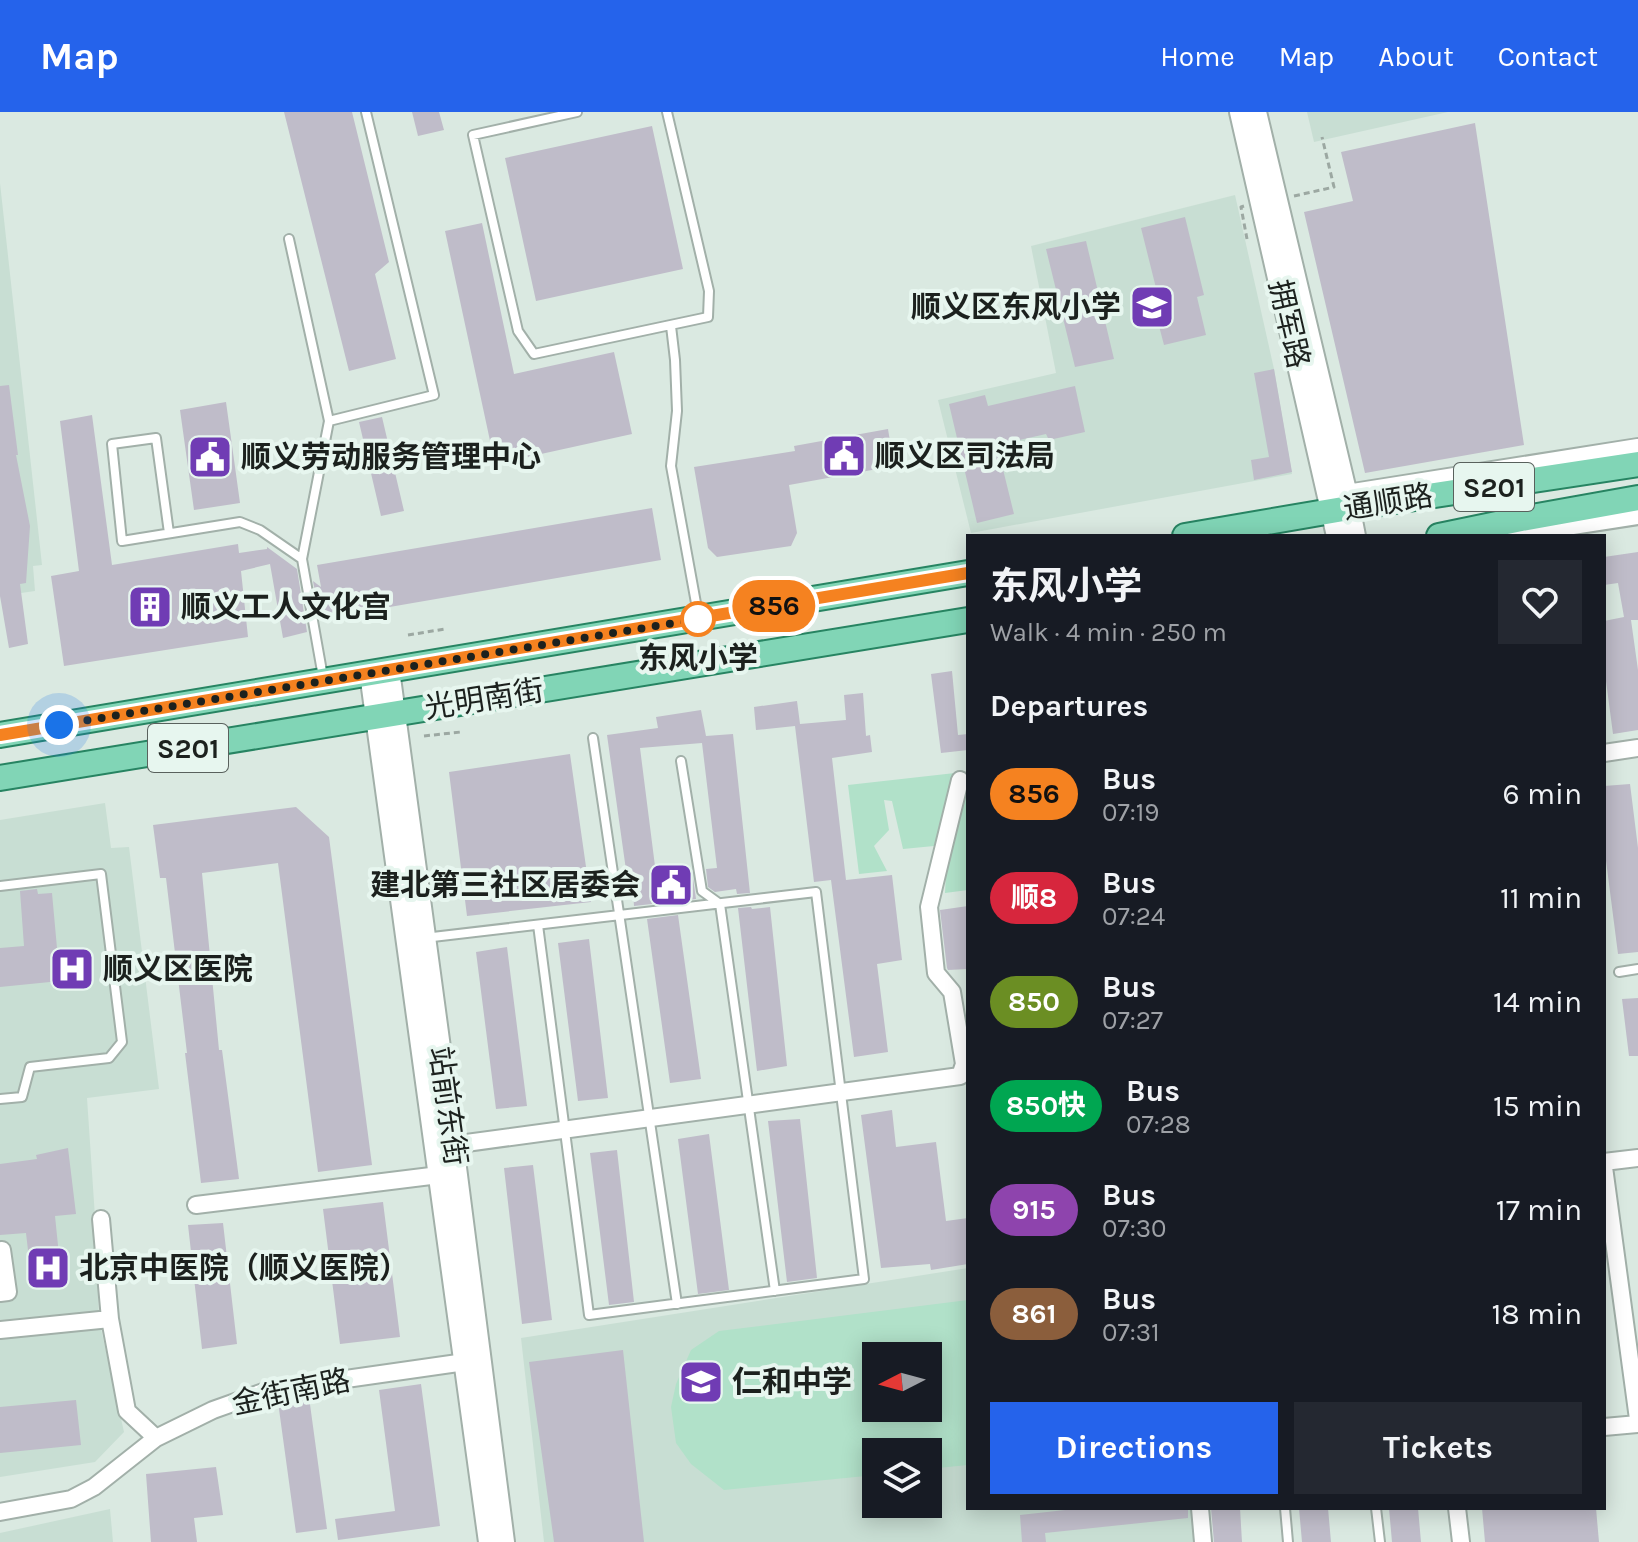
<!DOCTYPE html>
<meta charset="utf-8">
<style>
body{margin:0;font-family:Karla,"Noto Sans SC",sans-serif;background:#242831;color:#f1f3f6;height:100vh;display:flex;flex-direction:column;font-size:30px;white-space:nowrap}
*{box-sizing:border-box;margin:0}
p{font-size:26px;color:#9ea1a6}
.icon{flex:none;width:44px;height:44px;fill:none;stroke:currentColor;stroke-width:2;stroke-linecap:round;stroke-linejoin:round}
.map{position:relative;flex:1;overflow:hidden}
.drawer{position:absolute;left:966px;top:422px;width:640px;height:976px;display:flex;flex-direction:column;background:#171b24;border-radius:0px;box-shadow:0 4px 20px #0003}
.drawer>*{flex:none}
.badge{padding:0 16px;border-radius:26px;font-size:28px;line-height:52px}
.needle{width:52px;rotate:264deg}
.tools{position:absolute;left:862px;top:1230px;display:grid;gap:16px}
.tools a{display:grid;place-items:center;width:80px;height:80px;border-radius:0px;background:#171b24;box-shadow:0 4px 20px #0003;font-size:40px}
.you{position:absolute;width:40px;height:40px;margin:-20px;border:6px solid #fff;border-radius:50%;background:#1a73e8;box-shadow:0 0 0 12px #1a73e833}
.map>.badge{position:absolute;translate:-50% -50%;box-shadow:0 0 0 4px #fff}
h2{padding:0 24px;font-size:30px;line-height:72px}
.round{display:grid;place-items:center;flex:none;width:84px;height:84px;border-radius:0px;background:#242831}
.overview{display:flex;align-items:center;justify-content:space-between;height:136px;padding:0 24px}
h1{font-size:38px;font-weight:700;line-height:60px}
.primary-button{display:flex;gap:16px;margin-top:auto;padding:16px 24px}
.primary-button a{flex:1;height:92px;border-radius:0px;background:#2563eb;color:#fff;font-size:32px;font-weight:700;line-height:92px;text-align:center}
.primary-button a+a{background:#242831;color:#f1f3f6}
ul{padding:0;list-style:none}
li{display:flex;align-items:center;gap:24px;height:104px;padding:0 24px}
li div{flex:1}
li b{display:block;font-size:30px}
li em{font-style:normal}
li .badge{min-width:88px;font-weight:700;text-align:center}
header{display:flex;align-items:center;gap:48px;box-sizing:border-box;height:112px;padding:0 40px;background:#2563eb;color:#fff}
header strong{font-size:38px}
nav{display:flex;gap:44px;margin-inline-start:auto;font-size:28px}
.map>svg:first-child{display:block}
</style>
<header>
<strong>Map</strong>
<nav><a>Home</a><a>Map</a><a>About</a><a>Contact</a></nav>
</header>
<div class="map">
<svg width="1638" height="1430" viewBox="0 0 1638 1430">
<rect width="100%" height="100%" fill="#dae9e1"/>
<path fill="#c8ded3" fill-rule="evenodd" d="M1307 0H1448L1314 30Z
M0 71 42 453 33 454 35 479 0 484Z
M1235 83 1274 257 1292 362 971 421 938 288 1056 261 1031 134Z
M105 691 111 736 129 735 159 977 87 986 95 1105 99 1208 124 1320 95 1350 0 1365V708Z
M968 1156V1396H1193L1197 1430H544L521 1226ZM876 1244H928V1296H876ZM876 1340H928V1392H876Z
M110 1397 113 1430H0V1421Z"/>
<path fill="#b1e1c9" fill-rule="evenodd" d="M955 661 934 734 903 737 892 689 884 688 889 718 874 734 887 759 859 762 848 673Z
M968 665V778L945 781 947 742Z
M968 1188V1353L928 1357V1340H876V1363L724 1378 691 1352 676 1331 671 1295 676 1272 691 1238 719 1219ZM928 1244V1296H876V1244Z"/>
<path fill="#bfbcc9" d="M284 0H352L389 150 375 162 396 247 349 259Z
M412 0H439L444 18 418 24Z
M1475 11 1524 333 1365 361 1304 100 1353 89 1341 40Z
M652 14 683 157 536 189 505 46Z
M1185 105 1204 183 1197 185 1206 223 1164 233 1153 191 1159 188 1141 116Z
M482 111 514 262 614 240 632 322 495 352 445 119Z
M1086 129 1114 247 1075 255 1046 137Z
M1274 257 1292 360 1254 368 1251 348 1269 345 1254 261Z
M9 273 18 343H16L30 414 26 471 20 472 28 532 9 536 0 484V274Z
M1075 274 1085 320 1049 328 1046 322 997 333 1014 402 977 411 949 292 985 283 988 294Z
M226 290 240 391 194 398 180 298Z
M92 303 112 453 238 432 239 441 267 437V435L297 457 307 520 283 526 270 452 241 459 248 525 64 554 51 464 79 459 60 309Z
M382 305 404 399 381 404 359 310Z
M888 317 894 354 789 373 797 421 791 434 717 445 708 436 694 355 795 339 794 334Z
M652 396 661 448 320 507 313 469 321 475 317 453Z
M1638 440V508H1631L1638 558V618L1613 622 1604 554V509L1624 505 1618 471 1604 473V445Z
M952 559 958 623 968 622V638L941 641 931 562Z
M863 581 866 624 870 623 872 640 832 646 846 768 892 763 902 848 877 852 888 940 854 945 831 768 814 770 795 614 756 618 754 595 797 589 800 612 846 608 844 583Z
M701 598 706 624 733 622 750 781 737 782 736 777 715 780 708 775 706 757 717 756 702 631 640 636 656 762 692 759 696 787 634 794 632 765H627L607 623 658 616 656 605Z
M570 642 591 790 467 804 449 660Z
M1630 672 1638 736V840L1618 842 1604 733V674Z
M296 695 329 725 372 1053 318 1060 278 751 202 761 219 938H222L239 1067 201 1071 185 941H187L166 766H160L153 713Z
M37 777 38 782 52 781 60 869 0 875V836L24 834 20 779Z
M968 794V857L948 858 947 856 940 798Z
M751 795 752 797 770 795 787 954 757 959 738 796Z
M678 803 701 967 670 971 647 807Z
M589 827 608 986 578 989 558 831Z
M507 835 527 994 496 997 476 840Z
M1638 886V944H1629L1622 887Z
M892 998 896 1035 936 1030 946 1109 968 1106V1152L931 1158 930 1152 881 1156 861 1003Z
M800 1007 817 1166 787 1170 768 1009Z
M709 1022 729 1178 698 1182 678 1027Z
M68 1036 76 1102 55 1104 60 1153 30 1155 26 1121 0 1123V1052L37 1047 36 1043Z
M617 1038 634 1190 609 1193 590 1041Z
M533 1053 552 1208 522 1212 504 1056Z
M383 1090 400 1225 340 1232 323 1097Z
M223 1111 237 1232 202 1237 188 1113Z
M623 1238 644 1430H554L529 1250Z
M421 1272 440 1414 338 1428 335 1407 395 1399 379 1278Z
M309 1285 327 1417 296 1421 278 1290Z
M76 1288 81 1333 0 1341V1295Z
M216 1355 223 1403 194 1406 197 1430H151L146 1362Z
M1083 1396H1188V1406L1045 1421 1046 1430H1022L1020 1403Z
M1211 1396H1240L1242 1430H1214Z
M1299 1396H1328L1331 1430H1302Z
M1389 1396H1418L1421 1430H1392Z
M1482 1396H1596L1599 1430H1485Z"/>
<g fill="none" stroke-linecap="round" stroke-linejoin="round">
<g stroke="#a2b0a9" stroke-width="12">
<path id="service" d="M577 0 473 23 518 219 534 242 708 205 709 179 667 0
M289 127 329 309
M671 214 675 248 677 299 671 354 698 502
M169 421 156 326 112 332 122 429 240 410 260 418 302 447 323 565
M302 447 329 309 434 283 366 0
M593 626 677 1192
M681 649 702 779 720 792 775 1179
M0 774 101 762 122 930 109 946 30 955 22 985 0 987
M424 826 816 780 864 1167 589 1203 538 813
M1619 860 1638 857
M1285 1396 1288 1430
M1376 1396 1380 1430"/>
</g>
<g stroke="#a2b0a9" stroke-width="20">
<path id="minor" d="M1515 362 1522 415
M1604 641 1638 636
M444 1034 960 964 964 952 952 880 936 861 929 795 960 668
M1604 1050 1638 1046
M1604 1055 1638 1307
M196 1093 439 1063
M101 1107 110 1207 127 1299 156 1326
M0 1181 8 1180 2 1138
M0 1218 110 1207
M1604 1315 1638 1312
M1200 1396 1203 1430
M1457 1396 1461 1430
M0 1400 71 1387 94 1375 156 1326 213 1298 269 1278 465 1250"/>
</g>
<g stroke="#a2b0a9" stroke-width="24">
<path id="tertiary" d="M1240 0 1337 424
M1256 0 1347 383 1355 424
M1337 393 1347 383 1638 337
M1496 424 1638 402
M389 558 453 1032 504 1430
M370 561 489 1430"/>
</g>
<g stroke="#278462" stroke-width="28">
<path id="primary" d="M1185 424 1349 396 1638 352
M1439 424 1521 407 1638 386
M0 623 968 461
M0 666 968 508"/>
</g>
<path stroke="#9ca8a2" stroke-width="3" stroke-dasharray="6 4" stroke-linecap="butt" d="M1294 84 1334 75 1322 25
M1244 94 1241 95 1247 127
M408 523 445 517
M424 624 461 620"/>
<use href="#service" stroke="#fff" stroke-width="8"/>
<use href="#minor" stroke="#fff" stroke-width="16"/>
<use href="#tertiary" stroke="#fff" stroke-width="20"/>
<use href="#primary" stroke="#81d5b6" stroke-width="24"/>
</g>
<g fill="none" stroke-linecap="round" stroke-linejoin="round">
<g stroke="#fff" stroke-width="18">
<path id="line" d="M0 623 968 461"/>
</g>
<use href="#line" stroke="#f58220" stroke-width="12"/>
<path stroke="#1c211e" stroke-width="8" stroke-dasharray="0 14.4" d="M59 613 698 507"/>
</g>
<defs>
<g id="school-square" transform="scale(2.3)"><rect x="-9" y="-9" width="18" height="18" rx="4" fill="#703cb4" stroke="#e7f6ef"/><path d="M0-5L7-2L0 1L-7-2ZM-4 1L0 2.5L4 1V4Q0 6-4 4Z" fill="#fff"/></g>
<g id="civic-square" transform="scale(2.3)"><rect x="-9" y="-9" width="18" height="18" rx="4" fill="#703cb4" stroke="#e7f6ef"/><path d="M-.6-6.5H3V-4.5H.6V-3L4-1V1h2V6H-6V1h2V-1L-.6-3ZM-1.2 2.5V6h2.4V2.5Z" fill="#fff"/></g>
<g id="building-square" transform="scale(2.3)"><rect x="-9" y="-9" width="18" height="18" rx="4" fill="#703cb4" stroke="#e7f6ef"/><path d="M-4-6H4V6H1V3H-1V6H-4ZM-2.5-4.3h1.7v1.8h-1.7ZM.8-4.3h1.7v1.8H.8ZM-2.5-1h1.7V.8h-1.7ZM.8-1h1.7V.8H.8Z" fill="#fff"/></g>
<g id="hospital-square" transform="scale(2.3)"><rect x="-9" y="-9" width="18" height="18" rx="4" fill="#703cb4" stroke="#e7f6ef"/><path d="M-5-5h3v3.5h4V-5h3V5h-3V1.5h-4V5h-3Z" fill="#fff"/></g>
</defs>
<g fill-rule="evenodd">
<use href="#school-square" x="1152" y="195"/>
<use href="#civic-square" x="844" y="344"/>
<use href="#civic-square" x="210" y="345"/>
<use href="#building-square" x="150" y="495"/>
<use href="#civic-square" x="671" y="773"/>
<use href="#hospital-square" x="72" y="857"/>
<use href="#hospital-square" x="48" y="1156"/>
<use href="#school-square" x="701" y="1270"/>
</g>
<circle fill="#fff" stroke="#f58220" stroke-width="4" cx="698" cy="507" r="16"/>
<g text-anchor="middle" dominant-baseline="central" stroke-width="8" stroke-linejoin="round" paint-order="stroke">
<g fill="#e7f6ef" stroke="#59615d" stroke-width="2">
<rect x="1454" y="351" width="80" height="48" rx="6"/>
<rect x="148" y="612" width="80" height="48" rx="6"/>
</g>
<g font-size="28" font-weight="bold" fill="#1c211e">
<text x="1494" y="375">S201</text>
<text x="188" y="636">S201</text>
</g>
<g font-size="30" font-weight="bold" fill="#1c211e" stroke="#e7f6ef" text-anchor="start">
<text x="1121" y="195" text-anchor="end">顺义区东风小学</text>
<text x="875" y="344">顺义区司法局</text>
<text x="241" y="345">顺义劳动服务管理中心</text>
<text x="181" y="495">顺义工人文化宫</text>
<text x="640" y="773" text-anchor="end">建北第三社区居委会</text>
<text x="103" y="857">顺义区医院</text>
<text x="79" y="1156">北京中医院（顺义医院）</text>
<text x="732" y="1270">仁和中学</text>
</g>
<g font-size="30" fill="#1c211e" stroke="#e7f6ef">
<text transform="translate(1289 212) rotate(77)">拥军路</text>
<text transform="translate(1388 390) rotate(-9)">通顺路</text>
<text transform="translate(484 587) rotate(-9)">光明南街</text>
<text transform="translate(448 994) rotate(82)">站前东街</text>
<text transform="translate(291 1280) rotate(-12)">金街南路</text>
</g>
<g font-size="30" font-weight="bold" fill="#1c211e" stroke="#e7f6ef">
<text x="698" y="546">东风小学</text>
</g>
</g>
</svg>
<div class="tools">
<a><svg class="needle" viewBox="-14 -14 28 28"><path d="M0-13l5 13h-10z" fill="#e53935"/><path d="M0 13l5-13h-10z" fill="#9ea1a6"/></svg></a>
<a><svg class="icon" aria-label="layers" viewBox="0 0 24 24"><path d="M12 4l9 5-9 5-9-5zM3 14l9 5 9-5"/></svg></a>
</div>
<div class="you" style="left:59px;top:613px"></div>
<b class="badge" style="left:774px;top:494px;background:#f58220;color:#111">856</b>
<section class="drawer">
<div class="overview"><div><h1>东风小学</h1><p>Walk · 4 min · 250 m</p></div><a class="round"><svg class="icon" aria-label="heart" viewBox="0 0 24 24"><path d="M12 20l-8-8c-3-5 5-10 8-4 3-6 11-1 8 4z"/></svg></a></div>
<h2>Departures</h2>
<ul>
<li><span class="badge" style="background:#f58220;color:#111">856</span><div><b>Bus</b><p>07:19</p></div><em>6 min</em></li>
<li><span class="badge" style="background:#d7263d;color:#fff">顺8</span><div><b>Bus</b><p>07:24</p></div><em>11 min</em></li>
<li><span class="badge" style="background:#6b8e23;color:#fff">850</span><div><b>Bus</b><p>07:27</p></div><em>14 min</em></li>
<li><span class="badge" style="background:#00a651;color:#fff">850快</span><div><b>Bus</b><p>07:28</p></div><em>15 min</em></li>
<li><span class="badge" style="background:#8e44ad;color:#fff">915</span><div><b>Bus</b><p>07:30</p></div><em>17 min</em></li>
<li><span class="badge" style="background:#8b5e3c;color:#fff">861</span><div><b>Bus</b><p>07:31</p></div><em>18 min</em></li>
</ul>
<div class="primary-button"><a>Directions</a><a>Tickets</a></div>
</section>
</div>
